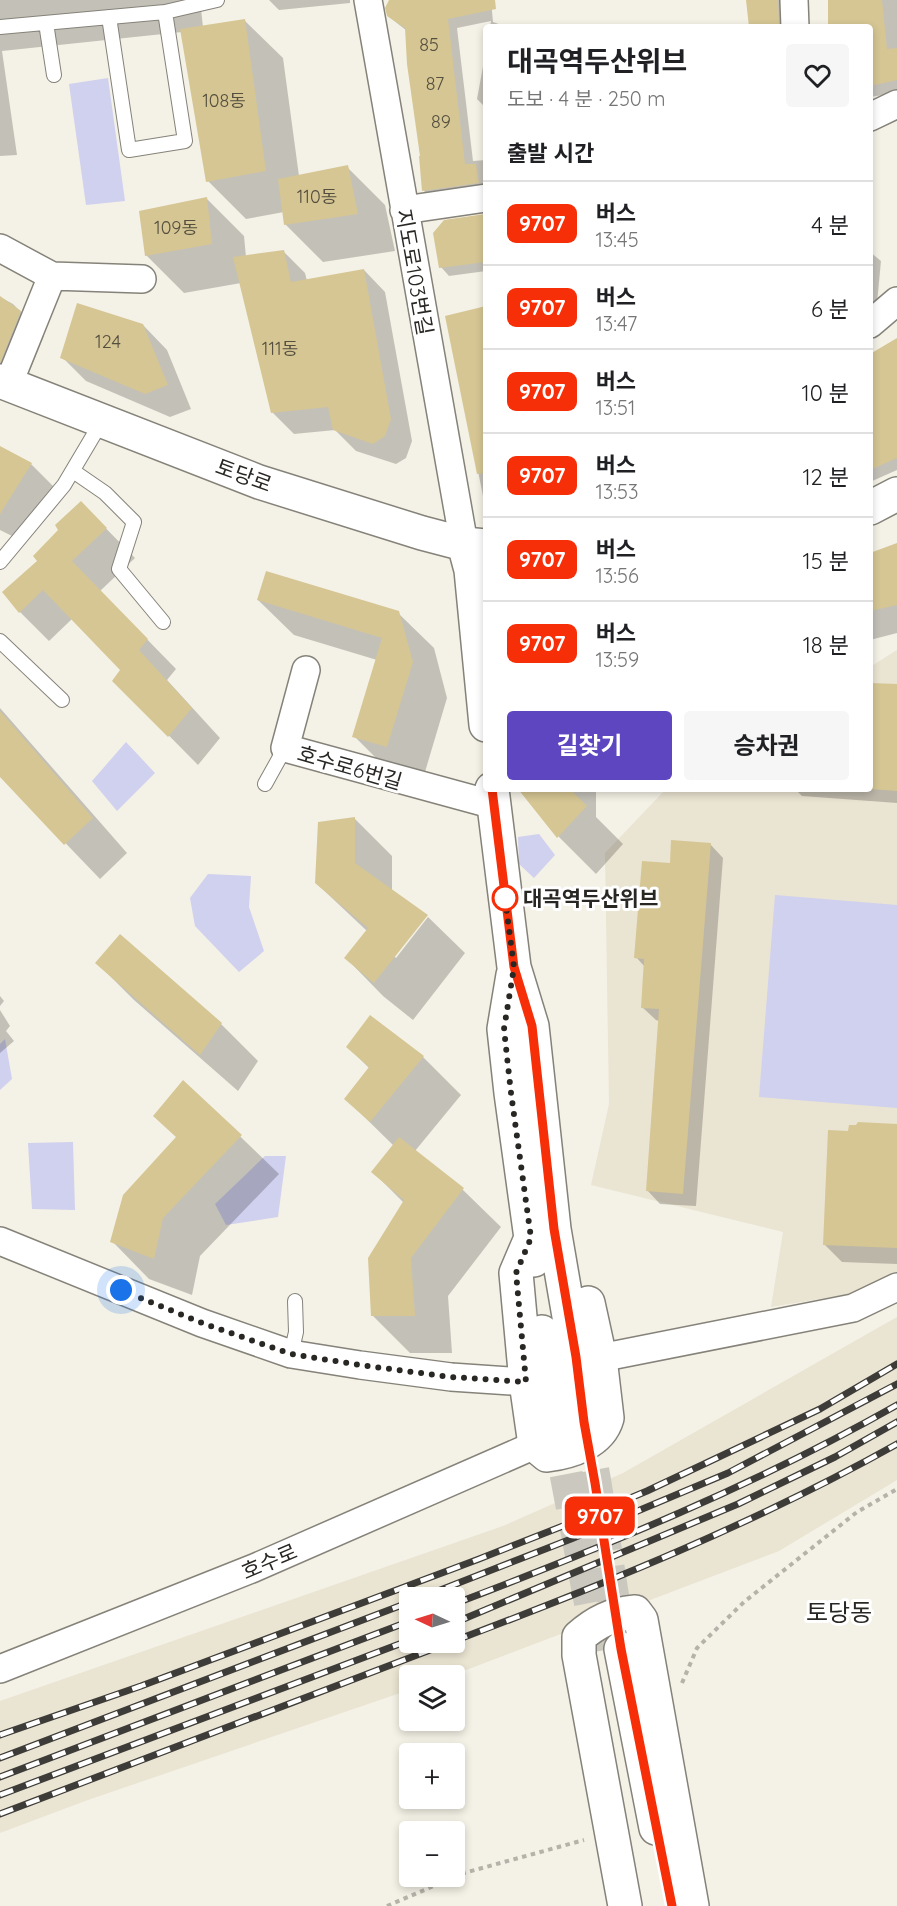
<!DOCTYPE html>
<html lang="ko">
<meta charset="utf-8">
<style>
body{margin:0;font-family:Quicksand,"Noto Sans KR",sans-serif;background:#f6f6f6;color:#202124;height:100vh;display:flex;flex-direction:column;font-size:22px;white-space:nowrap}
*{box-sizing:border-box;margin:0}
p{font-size:20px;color:#757577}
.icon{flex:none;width:33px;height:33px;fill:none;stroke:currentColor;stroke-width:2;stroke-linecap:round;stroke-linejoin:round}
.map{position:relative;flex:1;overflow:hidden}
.panel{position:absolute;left:483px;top:24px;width:390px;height:768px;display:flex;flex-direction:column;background:#fff;border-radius:6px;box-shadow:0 3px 9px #0003}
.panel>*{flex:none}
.badge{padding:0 12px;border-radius:9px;font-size:21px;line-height:39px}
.needle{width:39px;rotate:274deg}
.controls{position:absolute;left:399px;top:1587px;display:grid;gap:12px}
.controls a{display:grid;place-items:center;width:66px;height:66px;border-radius:6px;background:#fff;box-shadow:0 3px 9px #0003;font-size:30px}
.you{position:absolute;width:30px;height:30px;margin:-15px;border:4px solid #fff;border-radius:50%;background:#1a73e8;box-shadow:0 0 0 9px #1a73e833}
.map>.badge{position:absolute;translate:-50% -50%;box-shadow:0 0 0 3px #fff}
h2{padding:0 24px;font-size:22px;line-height:54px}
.round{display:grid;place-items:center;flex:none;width:63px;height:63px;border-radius:6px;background:#f6f6f6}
.summary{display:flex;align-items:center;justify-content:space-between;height:102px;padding:0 24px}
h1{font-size:28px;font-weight:700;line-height:45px}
.primary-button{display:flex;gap:12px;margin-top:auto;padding:12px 24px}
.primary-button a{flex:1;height:69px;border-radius:6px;background:#5d46bf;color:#fff;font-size:24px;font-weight:700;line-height:69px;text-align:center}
.primary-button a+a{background:#f6f6f6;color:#202124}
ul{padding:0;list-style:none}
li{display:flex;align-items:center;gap:18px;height:84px;padding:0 24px;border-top:2px solid #e0e0e0}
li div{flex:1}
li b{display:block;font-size:22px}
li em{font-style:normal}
li .badge{min-width:66px;font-weight:700;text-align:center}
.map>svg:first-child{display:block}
</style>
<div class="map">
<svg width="897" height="1906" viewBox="0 0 897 1906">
<rect width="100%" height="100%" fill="#f4f1e6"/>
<path fill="#eae4d2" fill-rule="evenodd" d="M897 650V1272L850 1294 771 1307 783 1232 591 1185 609 1104 605 853 666 789H870V667Z
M897 1317V1480L779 1551 453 1675 410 1676 409 1690 85 1801 0 1833V1701L503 1526 623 1473ZM410 1598H454V1642H410Z"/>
<path fill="#d0d0ef" d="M108 78 125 201 86 205 69 84Z
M126 742 155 773 117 811 92 781Z
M539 834 555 855 534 878 519 864 518 837Z
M208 874 251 876 249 907 264 951 239 972 195 926 190 898Z
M775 895 897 905V1108L759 1097Z
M5 1039 12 1079 0 1090V1044Z
M73 1142 75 1210 32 1209 28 1143Z
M265 1156H286L278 1217 226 1225 215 1204Z"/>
<path fill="#0003" fill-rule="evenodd" d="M0 0H200L203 27 245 21 283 58 299 176 347 167 385 205 395 251 323 262 286 225 284 212 246 219 208 181 182 32 2 51 17 155 0 156Z
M269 0H350V3L279 10Z
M391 0H491L493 22 507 27H490L491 21 457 28 473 161 486 160V193L433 200 424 191 407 31 388 16Z
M747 0H788V27H750Z
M829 0H897V93L870 97V27H830Z
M486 50V108L477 99Z
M207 199 244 236 246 257 283 251 305 273 307 281 364 270 385 292 412 441 406 458 396 464 356 451 335 430 294 434 273 413 241 283 184 293 146 255Z
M486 215V271L449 276 441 267 445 221Z
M870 252 881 261 876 314 870 316Z
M0 297 13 304 44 336 27 378 0 363Z
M486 308V503L484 501 447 317Z
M143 325 167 350 191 409 170 417 86 381 62 357Z
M897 343V470L870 482V365Z
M0 448 31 464 55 488 22 541 0 530Z
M81 503 135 558 100 591 176 669 167 680 220 738 198 765 114 680 122 670 72 619 49 641 20 612 4 593 39 561 60 530Z
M897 545V633L870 640V555Z
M258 600 398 613 434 648 447 698 422 782 389 771 354 736 377 660 294 635Z
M870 685H897V803L802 796 795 789H870Z
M0 708 127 853 100 879 0 775Z
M522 789H596V817L623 844 596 874 559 837Z
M354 818 392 856V891L427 916 465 953 413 1020 383 996 346 958 367 931 316 883ZM426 915 428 917 396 958 394 956Z
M710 844 723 858 696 1206 660 1204 647 1190 659 1021 656 1020 642 1007 645 967 636 957 671 865Z
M97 963 221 1024 258 1061 238 1091 134 1000Z
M0 996 4 1001 0 1006Z
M0 1010 10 1026 6 1031 14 1041 0 1053Z
M348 1047 423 1057 461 1095 415 1151 463 1190 501 1227 448 1296 452 1353H410L372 1315 404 1203 373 1172 394 1146 346 1099 370 1069Z
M184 1082 279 1174 200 1256 192 1295 149 1279 112 1241 177 1138Z
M897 1125V1264L842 1262 824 1244 850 1132Z"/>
<path fill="#d6c694" d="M389 0H495L496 9 448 19 465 164H476L479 183 422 191 419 156H420L407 64 405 28 387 16 385 8Z
M746 0H778L779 27H749Z
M828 0H882L887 49 897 48V80L870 86V27H828Z
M245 19 266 171 206 182 180 29Z
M348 165 358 214 284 225 278 179Z
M207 197 212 244 145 256 139 211Z
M485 214 486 262 439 268 433 233 444 220Z
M284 250 291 282 364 269 391 419 385 436 373 444 333 430 328 407 271 413 233 257Z
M0 296 21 311 0 363Z
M77 303 143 324 168 385 145 394 60 358Z
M486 306V473L477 474 445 316Z
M897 338V458L870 470V354Z
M0 446 32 463 0 514Z
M81 501 107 528 72 561 148 639 139 650 192 708 168 737 112 681 120 670 43 590 19 613 2 592 37 561 33 556 58 530 55 525Z
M897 543V605L870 611V553Z
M266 571 399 611 413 662 387 747 352 737 382 638 257 600Z
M870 683 897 684V791L870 789Z
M0 711 93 818 64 845 0 777Z
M518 789H570L587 806 557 838Z
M355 817V863L428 915 374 983 344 958 368 928 315 883 318 822Z
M671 840 711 843 683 1194 646 1191 659 1009 641 1008 644 959 634 958 642 861 670 863Z
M120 934 222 1023 200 1055 95 963Z
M370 1015 424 1056 370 1122 344 1099 369 1067 346 1047Z
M183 1080 242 1135 163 1218 154 1259 110 1242 123 1195 176 1137 153 1116Z
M858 1122 897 1124V1248L823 1245 828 1130 848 1131 849 1125H856Z
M399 1137 464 1188 411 1258 415 1316H371L368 1258 404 1200 371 1172Z"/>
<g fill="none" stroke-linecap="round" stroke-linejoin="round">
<path stroke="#cbc9bf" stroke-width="33" stroke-dasharray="33 16" stroke-linecap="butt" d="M584 1422 595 1483 620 1644
M557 1426 600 1653"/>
<g stroke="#858279" stroke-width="16">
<path id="lane" d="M109 17 129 150 185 141 165 12
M46 23 54 75
M0 27 165 12 217 0
M73 471 105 493 134 522 119 569 163 622
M0 562 64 485 102 421
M0 641 62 700
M265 784 285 748
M291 1354 296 1332 295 1301"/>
</g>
<g stroke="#858279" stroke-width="30">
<path id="street" d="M368 0 464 544
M794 0 795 27
M870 117 897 104
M404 210 486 198
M0 248 52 276 8 385
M52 276 142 279
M870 324 897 301
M306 670 285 748 494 805
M0 1241 202 1323 291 1354 360 1365 451 1377 526 1382
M600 1358 853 1308 897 1287
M0 1669 254 1568 535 1445"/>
</g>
<g stroke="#858279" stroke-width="36">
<path id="secondary" d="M0 381 259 482 422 533 464 544 486 546
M870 508 897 494
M464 544 471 570 486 725
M492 789 514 967 532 1026 554 1229 576 1357 584 1422
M513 975 504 1029 511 1093 534 1260
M531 1238 516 1273 526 1382 535 1445 547 1455C570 1452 600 1443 607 1418L600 1358 588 1303
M542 1332 557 1426
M621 1649 656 1828
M625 1906 579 1655V1637C596 1622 612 1614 635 1612L641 1620 692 1906"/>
</g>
<path stroke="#b5b2a9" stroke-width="4" stroke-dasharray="4.5 4.5" stroke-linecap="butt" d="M682 1683 697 1648 744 1602 857 1512 897 1489
M387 1906 464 1873 584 1840"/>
<use href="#lane" stroke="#fff" stroke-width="14"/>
<use href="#street" stroke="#fff" stroke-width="27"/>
<use href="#secondary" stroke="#fff" stroke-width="33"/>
<g stroke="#3e3c38" stroke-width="7">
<path id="rail" d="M420 1598 571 1539 728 1473 897 1384
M454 1604C606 1546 756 1485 897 1405
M454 1623 738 1504 835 1457 897 1422
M454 1641C605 1584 756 1523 897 1444
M0 1735 141 1686 479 1559 568 1524 647 1491 820 1409 897 1364
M0 1758 410 1602
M0 1777 410 1621
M0 1795 410 1640
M0 1814 451 1642"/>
</g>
<use href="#rail" stroke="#fff" stroke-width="4.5" stroke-dasharray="14" stroke-linecap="butt"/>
</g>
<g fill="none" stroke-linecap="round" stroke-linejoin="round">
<g stroke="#fff" stroke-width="14">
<path id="line" d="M492 789 514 967 532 1026 554 1229 576 1357 584 1422 595 1483 621 1649 672 1906"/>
</g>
<use href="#line" stroke="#f72f08" stroke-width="9"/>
<path stroke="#292723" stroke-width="6" stroke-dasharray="0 10.8" d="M121 1290 202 1323 291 1354 360 1365 451 1377 526 1382 516 1273 531 1238 511 1093 504 1029 514 967 505 898"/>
</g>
<circle fill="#fff" stroke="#f72f08" stroke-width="3" cx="505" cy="898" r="12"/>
<g text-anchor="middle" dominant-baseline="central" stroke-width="6" stroke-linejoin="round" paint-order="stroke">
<g font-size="18" fill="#544f3f">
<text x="429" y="44">85</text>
<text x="435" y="83">87</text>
<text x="224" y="100">108동</text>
<text x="441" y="121">89</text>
<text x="317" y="196">110동</text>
<text x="176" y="227">109동</text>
<text x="108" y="341">124</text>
<text x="280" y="348">111동</text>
</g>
<g font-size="21" fill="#292723" stroke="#fff">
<text transform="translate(415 272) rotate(80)">지도로103번길</text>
<text transform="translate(244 475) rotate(20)">토당로</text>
<text transform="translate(350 767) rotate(16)">호수로6번길</text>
<text transform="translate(269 1561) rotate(-23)">호수로</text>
</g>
<g font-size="21" font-weight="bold" fill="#292723" stroke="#fff" text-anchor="start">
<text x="523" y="898">대곡역두산위브</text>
</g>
<g font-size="24" fill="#292723" stroke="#fff">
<text x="839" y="1612">토당동</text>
</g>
</g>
</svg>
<div class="controls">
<a><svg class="needle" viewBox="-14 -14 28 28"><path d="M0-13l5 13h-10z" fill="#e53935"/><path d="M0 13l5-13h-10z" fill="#757577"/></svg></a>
<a><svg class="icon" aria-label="layers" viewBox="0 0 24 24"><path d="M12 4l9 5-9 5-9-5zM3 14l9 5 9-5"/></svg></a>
<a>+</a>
<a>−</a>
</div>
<div class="you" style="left:121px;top:1290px"></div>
<b class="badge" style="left:600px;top:1516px;background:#f72f08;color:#fff">9707</b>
<section class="panel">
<div class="summary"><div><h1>대곡역두산위브</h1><p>도보 · 4 분 · 250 m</p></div><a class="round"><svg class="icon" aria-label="heart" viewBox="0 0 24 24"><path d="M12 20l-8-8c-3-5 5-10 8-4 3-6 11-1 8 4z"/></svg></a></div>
<h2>출발 시간</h2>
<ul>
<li><span class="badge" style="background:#f72f08;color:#fff">9707</span><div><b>버스</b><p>13:45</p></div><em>4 분</em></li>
<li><span class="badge" style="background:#f72f08;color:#fff">9707</span><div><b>버스</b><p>13:47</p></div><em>6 분</em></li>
<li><span class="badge" style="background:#f72f08;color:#fff">9707</span><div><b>버스</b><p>13:51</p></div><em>10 분</em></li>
<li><span class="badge" style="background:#f72f08;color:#fff">9707</span><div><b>버스</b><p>13:53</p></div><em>12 분</em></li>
<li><span class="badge" style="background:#f72f08;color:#fff">9707</span><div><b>버스</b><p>13:56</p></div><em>15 분</em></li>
<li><span class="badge" style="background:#f72f08;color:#fff">9707</span><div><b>버스</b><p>13:59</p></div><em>18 분</em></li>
</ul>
<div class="primary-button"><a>길찾기</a><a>승차권</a></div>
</section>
</div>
